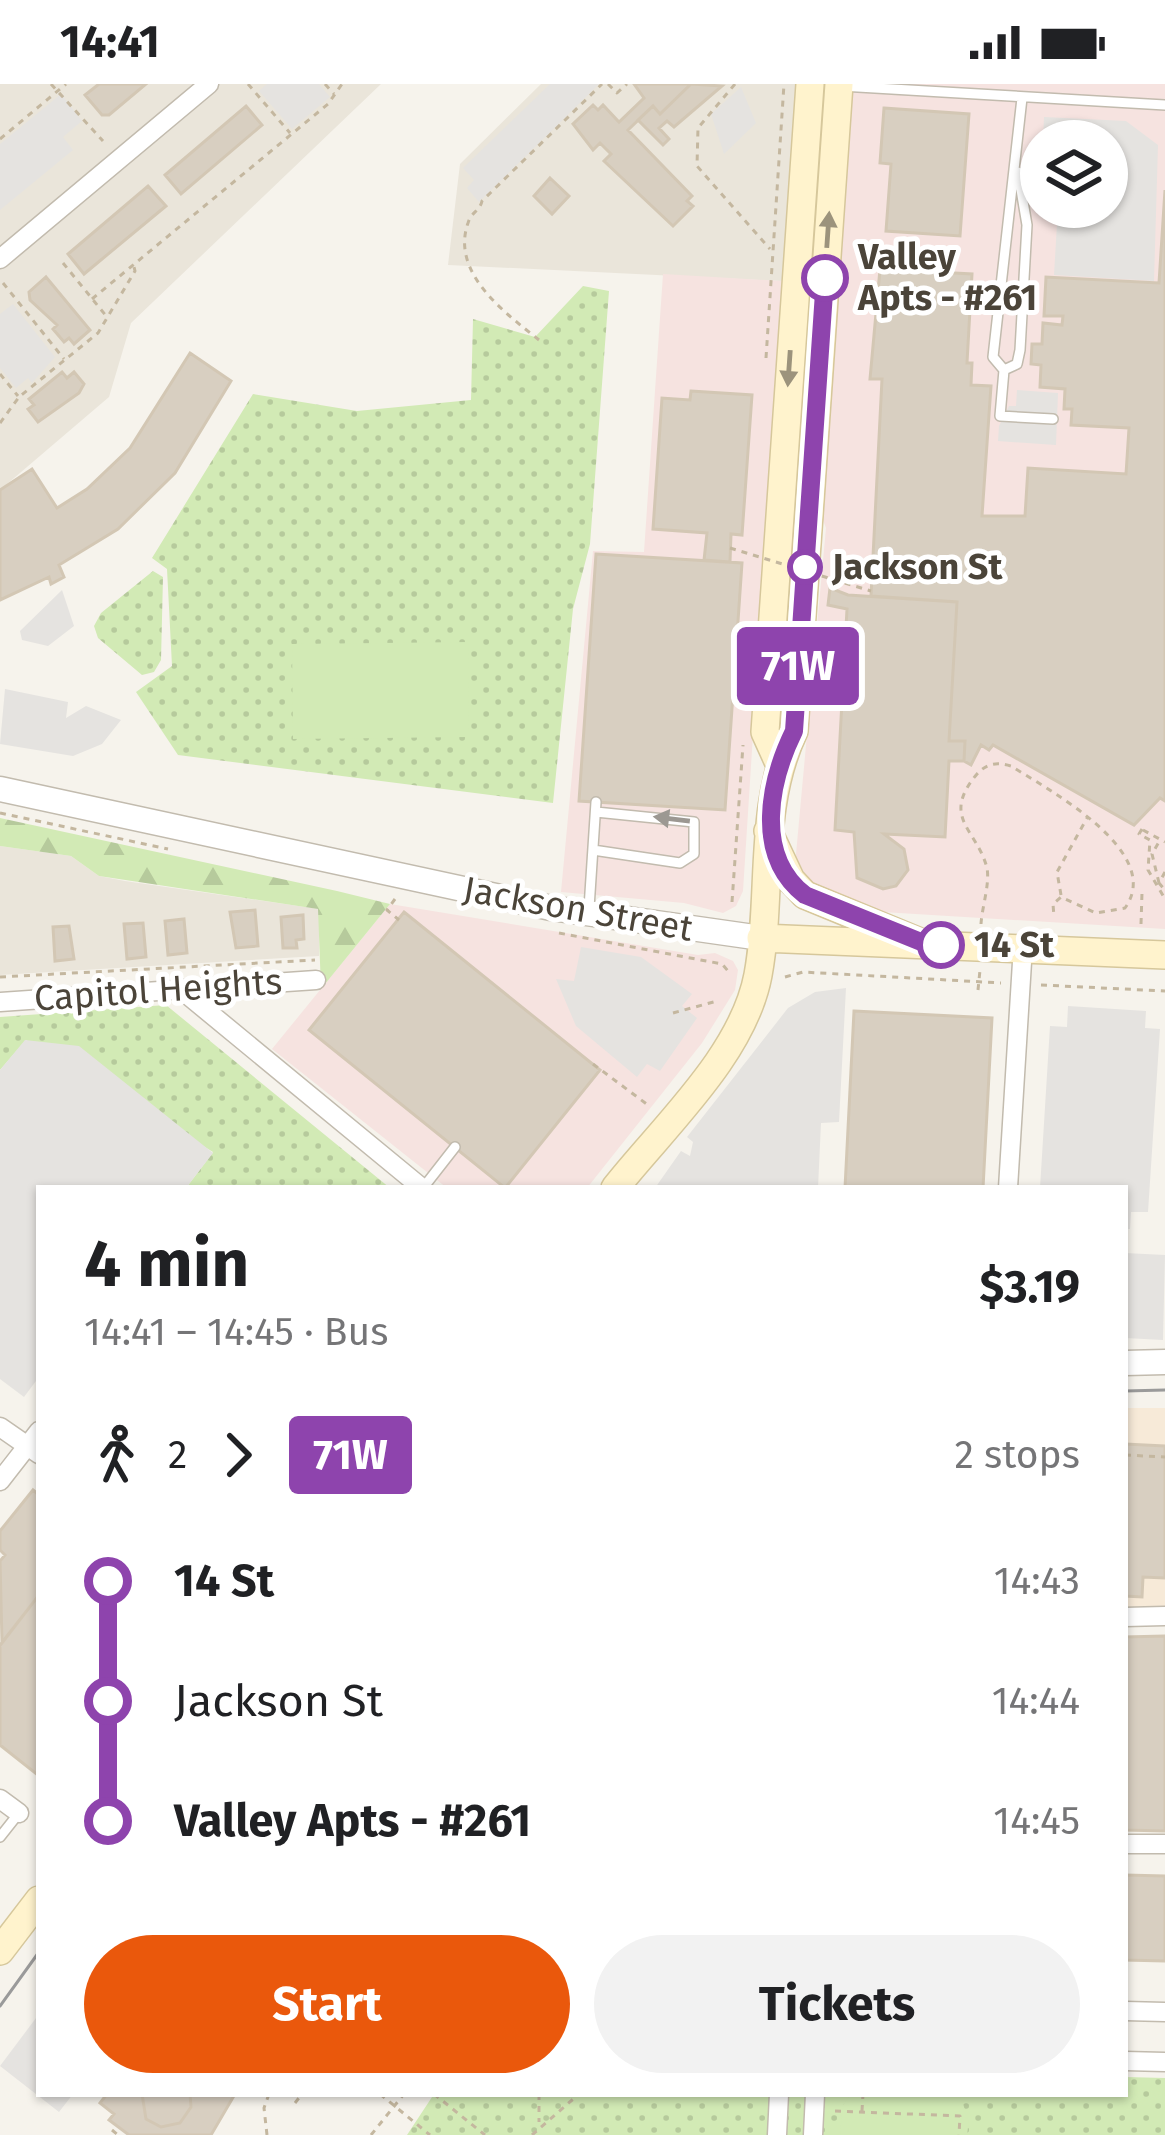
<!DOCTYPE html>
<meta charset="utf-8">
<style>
body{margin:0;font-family:"Fira Sans",sans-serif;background:#f2f2f2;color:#202124;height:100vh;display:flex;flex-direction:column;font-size:45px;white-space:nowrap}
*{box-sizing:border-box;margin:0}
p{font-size:39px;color:#757577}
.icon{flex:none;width:66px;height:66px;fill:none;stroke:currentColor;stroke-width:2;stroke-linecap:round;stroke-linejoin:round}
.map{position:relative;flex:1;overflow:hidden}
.sheet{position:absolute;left:36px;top:1101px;width:1092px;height:912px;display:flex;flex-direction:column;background:#fff;border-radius:0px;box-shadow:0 3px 9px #0004}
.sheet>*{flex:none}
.badge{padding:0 24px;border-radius:9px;font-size:42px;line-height:78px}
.buttons{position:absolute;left:1020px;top:36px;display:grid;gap:24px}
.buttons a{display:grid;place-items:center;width:108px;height:108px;border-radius:50%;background:#fff;box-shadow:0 3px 9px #0004;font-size:60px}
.map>.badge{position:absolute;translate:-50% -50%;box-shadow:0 0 0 6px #fff}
.legs{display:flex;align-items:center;gap:18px;height:132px;padding:0 48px;font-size:39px}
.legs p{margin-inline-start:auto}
.head{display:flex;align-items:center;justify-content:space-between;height:204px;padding:0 48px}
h1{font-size:66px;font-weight:700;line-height:90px}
.action{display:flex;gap:24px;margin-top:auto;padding:24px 48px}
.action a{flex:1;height:138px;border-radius:72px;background:#ea580c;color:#fff;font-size:48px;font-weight:700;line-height:138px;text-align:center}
.action a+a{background:#f2f2f2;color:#202124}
ul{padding:0 48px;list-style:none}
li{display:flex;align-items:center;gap:42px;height:120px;font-size:45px}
li i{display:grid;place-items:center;width:18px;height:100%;margin:0 15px;background:currentColor}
li i::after{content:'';width:30px;height:30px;margin:-15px;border:9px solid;border-radius:50%;background:#fff}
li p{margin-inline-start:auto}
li:first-child i{background:linear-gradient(#0000 50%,currentColor 0)}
li:last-child i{background:linear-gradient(currentColor 50%,#0000 0)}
.status{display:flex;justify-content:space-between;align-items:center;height:84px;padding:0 60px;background:#fff;direction:ltr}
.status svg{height:33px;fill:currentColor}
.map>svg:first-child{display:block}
</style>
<div class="status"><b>14:41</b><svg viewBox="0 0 49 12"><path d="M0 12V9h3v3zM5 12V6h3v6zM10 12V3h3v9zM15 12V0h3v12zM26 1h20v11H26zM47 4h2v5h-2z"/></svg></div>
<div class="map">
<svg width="1165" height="2051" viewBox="0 0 1165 2051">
<defs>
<pattern id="grass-dots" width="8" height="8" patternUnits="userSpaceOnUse" patternTransform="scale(3)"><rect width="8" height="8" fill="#d2eab5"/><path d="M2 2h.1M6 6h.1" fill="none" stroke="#b6ca9c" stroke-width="1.8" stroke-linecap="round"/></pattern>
<pattern id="forest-firs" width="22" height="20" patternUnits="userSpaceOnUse" patternTransform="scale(3)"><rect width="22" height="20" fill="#d2eab5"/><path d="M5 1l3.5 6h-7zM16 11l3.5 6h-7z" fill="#b6ca9c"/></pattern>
</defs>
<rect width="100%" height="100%" fill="#f6f3ec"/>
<path fill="#eae5da" d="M0 0H381L131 239 109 313 0 406Z
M541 0H800L782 197 448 181 460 80Z
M0 762 71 772 99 792 125 797 319 825V872L0 891Z"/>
<path fill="#f7ead8" d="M1125 1324H1165V1523L1125 1524Z"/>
<path fill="#f6e3e0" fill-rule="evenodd" d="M850 0H1165V845L866 827 801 795 795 781 826 444 820 428ZM1041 57H1107V123H1041Z
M663 190 782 197 743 807 736 822 723 829 684 819 561 808 593 467 644 468Z
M390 820 698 871 715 869 733 877 738 886 735 906 702 959 587 1104H447L272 965Z"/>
<path fill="url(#grass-dots)" d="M583 202 609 207 590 460 573 525 553 719 178 671 136 608 172 582 167 485 152 474 253 310 357 327 471 316 473 235 535 253Z
M153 487 163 493 161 576 154 588 142 591 98 554 94 542 101 529Z
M166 921 390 1104H186L213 1068 26 956 0 986V933Z
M1125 1993 1165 1994V2051H407L434 2010H1125Z"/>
<path fill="url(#forest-firs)" d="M0 734 337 807 390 820 321 905 318 825 99 792 71 772 0 762Z"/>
<path fill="#d2eab5" d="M468 558 469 653 293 655 292 560Z
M851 2010H959L969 2036 967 2051H840L843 2021Z"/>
<path fill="#e5e3e0" d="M267 0H319L330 13 292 45 259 7Z
M550 0H599L479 118 467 104 474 96 463 84Z
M741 3 756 39 724 70 711 30Z
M61 10 82 37 63 53 73 66 0 126V60Z
M1044 33 1126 37 1158 61 1154 197 1054 191 1058 123H1107V57H1043Z
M13 220 55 273 32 299 28 294 16 304 0 284V230Z
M1017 306 1058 309 1056 361 998 357 999 342 1009 322H1016Z
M62 506 74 542 48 562 22 556 20 547Z
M5 605 68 618 66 634 86 622 121 636 102 660 73 672 0 660Z
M581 863 641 873 692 910 682 922 697 934 660 987 647 980 637 993 576 942 556 895 574 897Z
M846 904 839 1038 821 1039 818 1104H655L681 1067 690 1072 693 1058 687 1053 788 924 815 908Z
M1068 922 1146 927 1145 944 1160 945 1148 1128H1131L1130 1145H1125V1104H1040L1050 942 1067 943Z
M25 956 79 962 213 1069 186 1104H39V1293L24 1313 0 1295V986Z
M1125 1169 1165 1171 1163 1256 1125 1254Z
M39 1930V2010H73L59 2028 0 1982Z"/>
<path fill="#d8cfc1" stroke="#d3c7b4" stroke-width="3" d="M99 0H146L109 31H102L85 11Z
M691 0 722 2 674 43 667 37 659 44 669 55 663 61 638 36 653 22 660 30Z
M691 0 660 30 653 22 628 46 692 112 687 117 693 122 673 142 604 77 611 70 600 59 593 66 573 40 593 21 598 26 603 21 619 38 644 14 634 0Z
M246 22 262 41 181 110 165 91Z
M884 24 969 30 960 152 886 147 891 80 880 79Z
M550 94 569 112 552 130 534 112Z
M148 102 166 122 84 190 68 170Z
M1165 106V717L1160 714 1134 741 993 661 989 666 981 661 971 681 964 677 965 657H949L957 518 871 512 882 295H870L880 185 972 190 967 279H972L971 301 991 302 982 432H1025L1028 384 1126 390 1129 344 1071 341 1072 325H1064L1065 305 1040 303 1041 281 1031 280 1032 260H1042L1043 239 1062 241 1063 232H1044L1046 193 1159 199Z
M46 193 90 246 74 260 69 254 64 258 53 245 57 241 30 216 29 208Z
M190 269 231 297 175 389 118 445 59 481 64 493 51 500 49 493 0 516V406L32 385 57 424 87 405 130 364Z
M62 288 67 294 74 288 84 300 79 309 38 338 28 325 34 321 29 315Z
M691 307 752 311 742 451 731 450 730 478 704 476 707 449 653 445 662 314 690 316Z
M596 470 742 479 725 726 579 717Z
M830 504 848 511 957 518 949 657H965L964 677H949L945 753 884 750 904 765 908 786 896 802 883 805 857 794 854 748 835 746 847 525 828 521Z
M255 826 258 862 236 864 230 828Z
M404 828 600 986 505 1104 309 946Z
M303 831 304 855 296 856 297 864H283L281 833Z
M184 835 187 869 168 871 165 837Z
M143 839 146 873 127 875 124 840Z
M69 842 74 875 55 877 53 843Z
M854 927 992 934 983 1104H845Z
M1125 1360 1165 1362V1494L1143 1493 1142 1513 1125 1512Z
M33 1406 39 1411V1511L2 1559 0 1477 5 1471 0 1466V1447Z
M39 1511V1692L0 1661V1561Z
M1165 1552V1747L1125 1746V1553Z
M1125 1791 1165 1792V1877L1125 1876Z
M107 2010H235L211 2051H129L109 2036 114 2030 100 2019Z
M142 2010H190L191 2023 180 2039 161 2043 146 2035Z"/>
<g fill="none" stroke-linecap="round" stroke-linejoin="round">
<g stroke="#c2bbae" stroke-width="12">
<path id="service" d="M841 2 1165 21
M1022 14 993 273 1004 286 1000 332 1053 335
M1004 286 1017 280 1020 266 1027 141 1018 88
M593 766 680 779 694 770V738L596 728
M589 824 596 718
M423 1104 455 1063
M0 1753 19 1729"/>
</g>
<g stroke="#c2bbae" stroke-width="21">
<path id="minor" d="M0 175 209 0
M178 903 422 1104
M0 918 316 896
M1008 1104 1023 862
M0 1343 39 1370
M0 1397 39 1347
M1125 1533 1165 1532
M0 1715 19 1729
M1125 1760H1165
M1125 1927 1165 1928
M1125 1977 1165 1978
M777 2051 779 2010
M813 2051 815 2010"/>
</g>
<g stroke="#c2bbae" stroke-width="27">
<path id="tertiary" d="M0 705 551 824 761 854
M1125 1279 1165 1278"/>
</g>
<g stroke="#d6c79b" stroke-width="30">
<path id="secondary" d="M779 679 765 648 810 0
M768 747 791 796 805 811 917 857
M761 854 1165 871
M615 1104C663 1043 743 971 758 891 773 810 757 724 794 647L839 0
M0 1867 39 1816"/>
</g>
<path stroke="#c4b79f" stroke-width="3" stroke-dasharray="6 6" stroke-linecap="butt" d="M51 0 103 57
M248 0 290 49
M325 0 334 10
M608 0 617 9 627 0
M735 0 698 44 697 82 770 165
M0 55 66 0
M63 179 107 233
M3 199 64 275
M92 215 328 20 342 0
M539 256C507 230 450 190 468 139 471 128 480 127 482 117L602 0
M766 274 784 0
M0 290 18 312
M0 339 19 313 98 249 135 187 133 179
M0 729 168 765
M1142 745 1139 750 1150 756 1148 786 1165 815
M1143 746 1165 758
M1165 788 1159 799 1165 806
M1159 799 1152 770 1160 756
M1061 811 1057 788 1087 734
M395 815 387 826 399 836
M732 818 743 661
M981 840C982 823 990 800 987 784 977 745 940 734 977 690 987 679 997 678 1011 682 1049 706 1165 768 1125 824L1096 829 1061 813 1053 820 1054 833
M1141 840 1142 809
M559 849 722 880 728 887
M0 893 315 876
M785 893 803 888 1001 899
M1041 901 1165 907
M978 906 980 886
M673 929 717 917
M593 980 648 1021
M506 1103 508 1104
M1125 1371 1165 1373
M380 2010 430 2051
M434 2010 485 2051
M539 2010V2038
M295 2019 302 2010
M835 2027 960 2032 959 2051
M862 2027 863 2010
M112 2046 118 2051
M267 2051 264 2024 269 2010
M371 2051 404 2010
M532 2051 579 2010"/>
<use href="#service" stroke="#fff" stroke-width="9"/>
<use href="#minor" stroke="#fff" stroke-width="18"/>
<use href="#tertiary" stroke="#fff" stroke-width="24"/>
<use href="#secondary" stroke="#fff3cd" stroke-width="27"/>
<path stroke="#9a9a9a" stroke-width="3" d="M1125 1307 1165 1306
M0 1922 39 1868"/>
<path stroke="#c4b79f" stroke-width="3" stroke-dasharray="6 6" stroke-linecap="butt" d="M730 464 871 507"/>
</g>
<defs><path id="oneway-solid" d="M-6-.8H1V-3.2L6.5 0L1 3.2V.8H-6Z" transform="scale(3)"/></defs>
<g fill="#9c937c">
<use href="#oneway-solid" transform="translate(828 146) rotate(-86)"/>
<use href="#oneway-solid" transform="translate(789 284) rotate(94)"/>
</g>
<use fill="#9c9892" href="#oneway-solid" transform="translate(672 735) rotate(-173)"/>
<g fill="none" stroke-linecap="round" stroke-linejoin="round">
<g stroke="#fff" stroke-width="27">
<path id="line-1" d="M825 194 794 647C770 696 753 771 805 811L926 860 941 861"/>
</g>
<use href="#line-1" stroke="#8e44ad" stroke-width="18"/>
</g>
<g fill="#fff" stroke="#8e44ad" stroke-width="6">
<circle cx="825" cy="194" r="21"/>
<circle cx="805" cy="483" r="15"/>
<circle cx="941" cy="861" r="21"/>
</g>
<g text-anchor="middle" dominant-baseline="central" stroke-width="10" stroke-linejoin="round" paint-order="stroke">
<g font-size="36" font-weight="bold" fill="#4b4439" stroke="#fff" text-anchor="start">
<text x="858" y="173">Valley<tspan x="858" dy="41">Apts - #261</tspan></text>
<text x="832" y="483">Jackson St</text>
<text x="974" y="861">14 St</text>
</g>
<g font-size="36" fill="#4b4439" stroke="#fff">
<text transform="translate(578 825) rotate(10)">Jackson Street</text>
<text transform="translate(158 906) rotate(-4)">Capitol Heights</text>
</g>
</g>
</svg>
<div class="buttons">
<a><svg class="icon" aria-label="layers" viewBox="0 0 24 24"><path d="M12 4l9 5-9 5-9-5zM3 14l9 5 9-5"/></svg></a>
</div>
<b class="badge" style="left:798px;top:582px;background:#8e44ad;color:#fff">71W</b>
<section class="sheet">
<div class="head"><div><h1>4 min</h1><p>14:41 – 14:45 · Bus</p></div><b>$3.19</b></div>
<div class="legs"><svg class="icon" aria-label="walk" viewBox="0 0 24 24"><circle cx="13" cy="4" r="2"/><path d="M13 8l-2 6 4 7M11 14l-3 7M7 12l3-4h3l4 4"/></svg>2<svg class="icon" aria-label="forward" viewBox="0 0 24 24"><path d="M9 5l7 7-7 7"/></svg><b class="badge" style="background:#8e44ad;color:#fff">71W</b><p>2 stops</p></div>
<ul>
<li><i style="color:#8e44ad"></i><b>14 St</b><p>14:43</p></li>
<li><i style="color:#8e44ad"></i><span>Jackson St</span><p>14:44</p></li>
<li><i style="color:#8e44ad"></i><b>Valley Apts - #261</b><p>14:45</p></li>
</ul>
<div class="action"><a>Start</a><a>Tickets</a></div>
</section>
</div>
